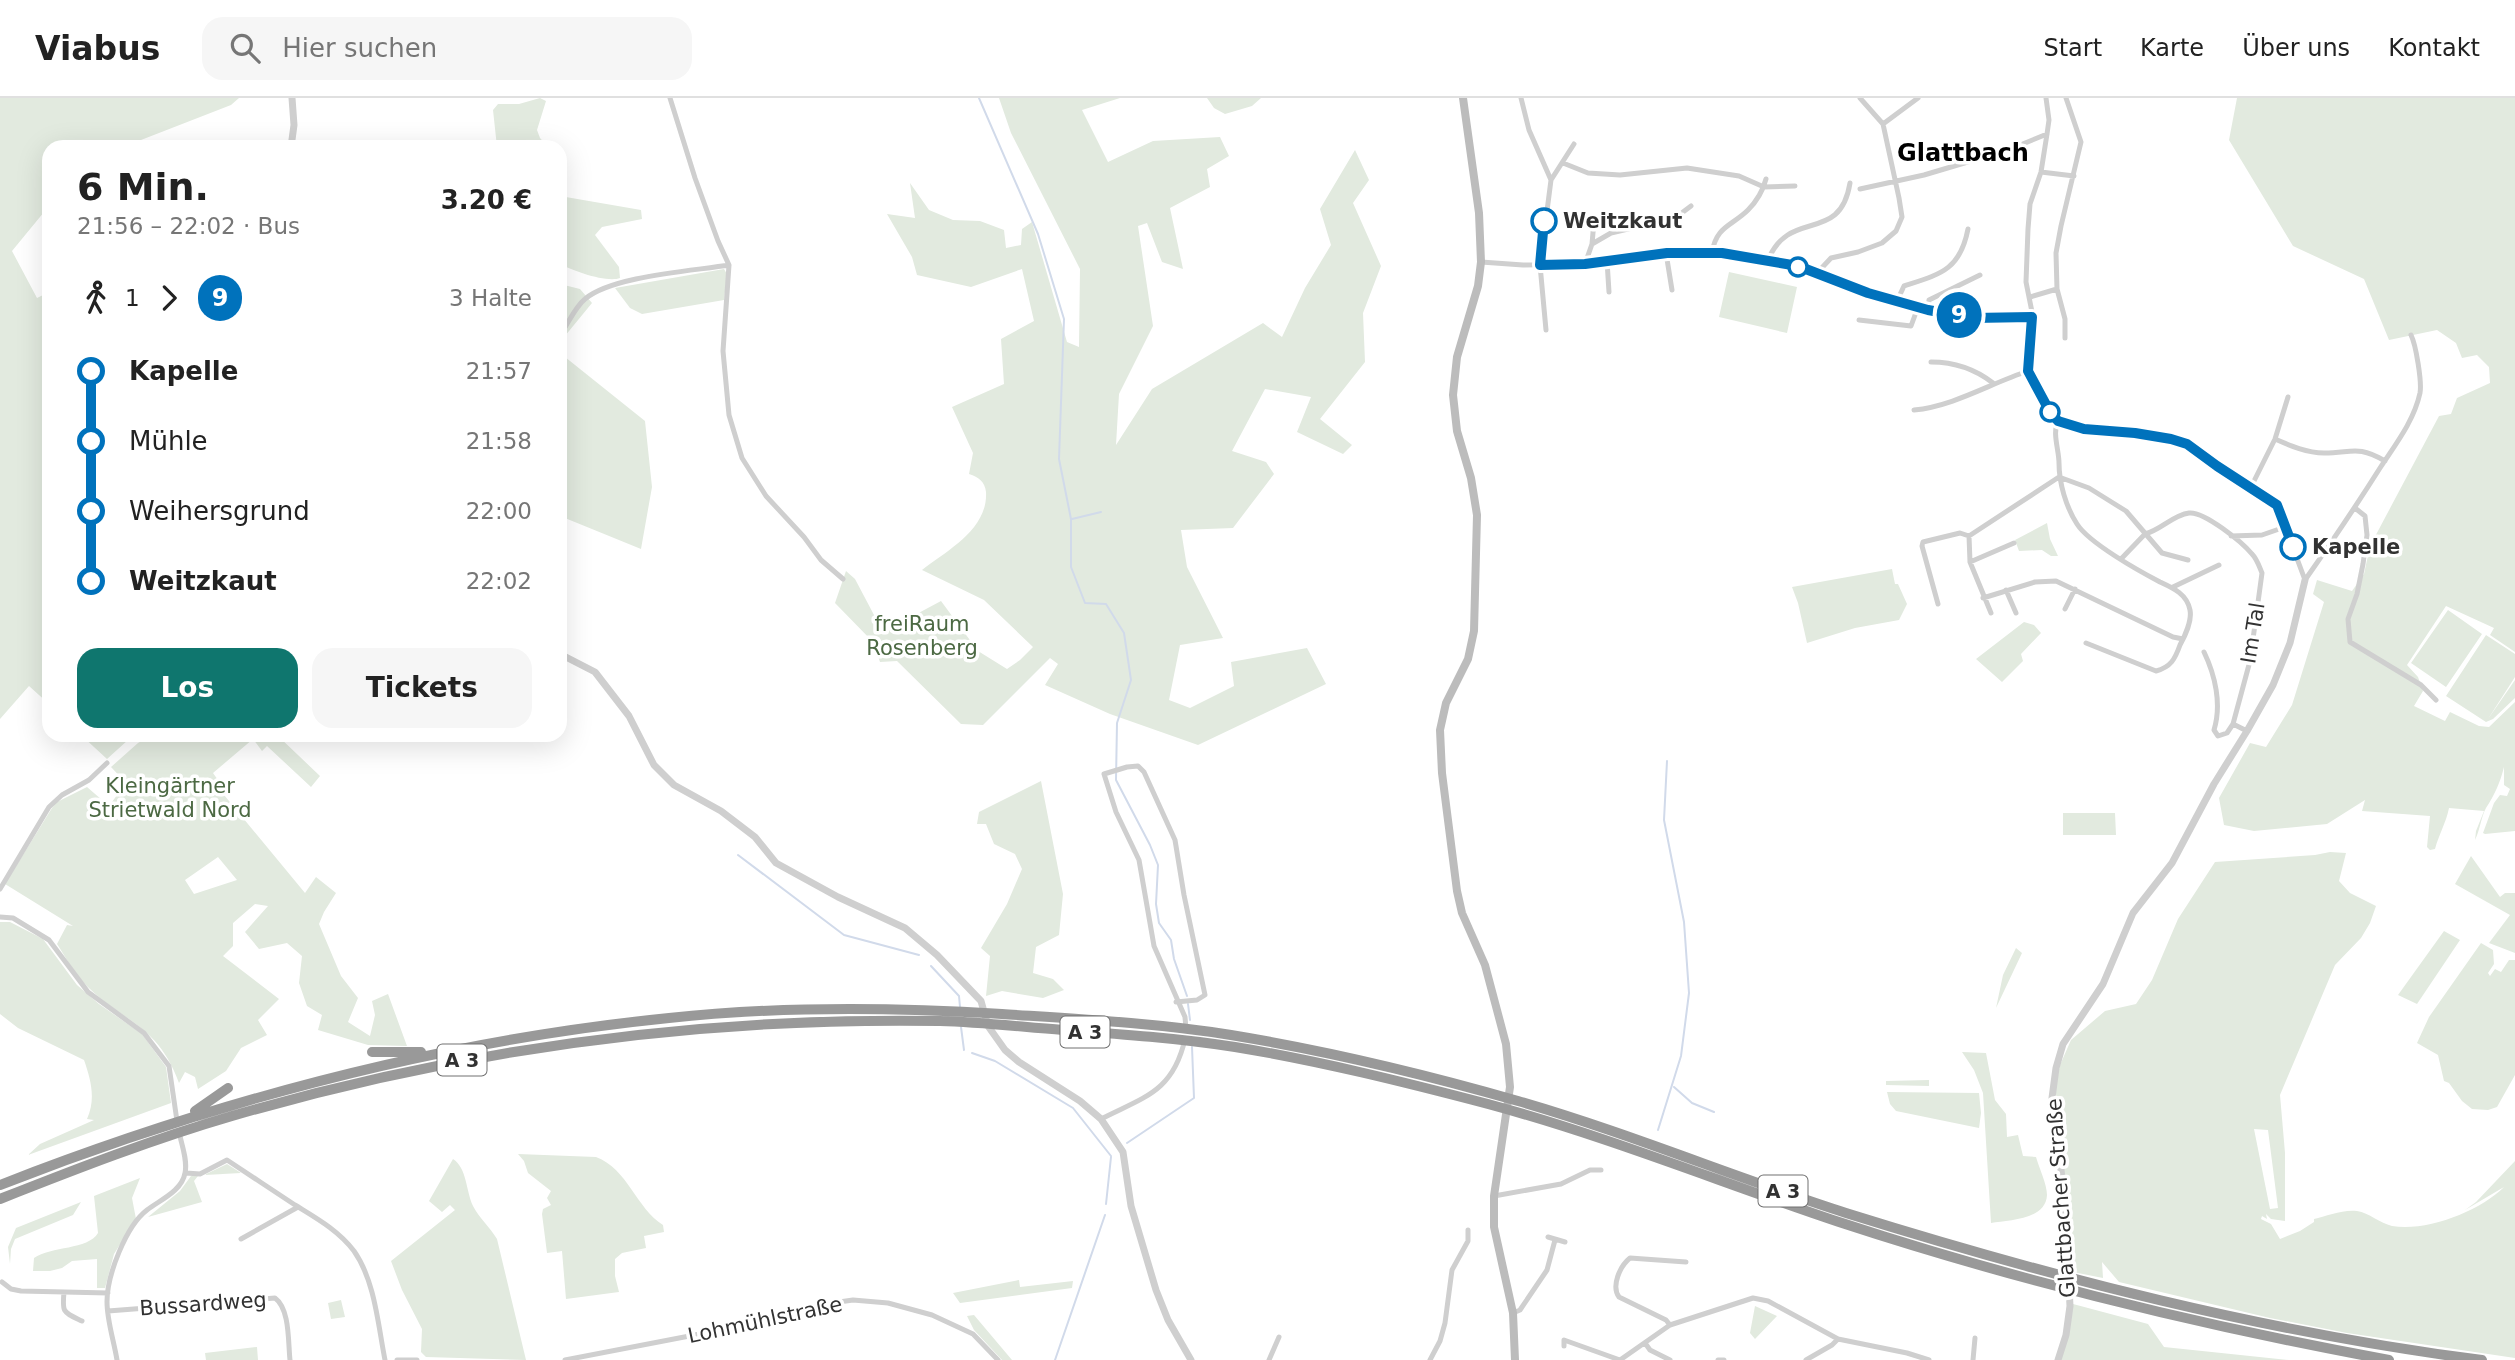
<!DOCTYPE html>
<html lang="de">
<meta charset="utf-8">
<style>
body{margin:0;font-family:"DejaVu Sans",sans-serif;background:#f6f6f6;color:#222;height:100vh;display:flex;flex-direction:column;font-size:26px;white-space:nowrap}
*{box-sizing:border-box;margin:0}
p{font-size:23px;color:#767676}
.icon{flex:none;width:38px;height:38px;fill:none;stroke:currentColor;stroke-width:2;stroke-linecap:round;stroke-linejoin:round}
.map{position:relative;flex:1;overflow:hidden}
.panel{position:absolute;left:42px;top:42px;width:525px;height:602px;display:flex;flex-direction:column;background:#fff;border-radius:21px;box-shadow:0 7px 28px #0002}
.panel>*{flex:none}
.badge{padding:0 14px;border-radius:23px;font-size:24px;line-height:46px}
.map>.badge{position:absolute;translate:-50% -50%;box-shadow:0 0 0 4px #fff}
.legs{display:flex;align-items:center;gap:10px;height:77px;padding:0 35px;font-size:23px}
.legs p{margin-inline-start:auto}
.overview{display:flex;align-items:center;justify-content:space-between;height:119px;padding:0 35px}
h1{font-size:38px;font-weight:700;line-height:52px}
.action{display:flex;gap:14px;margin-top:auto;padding:14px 35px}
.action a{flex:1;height:80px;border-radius:21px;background:#0f766e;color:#fff;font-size:28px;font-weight:700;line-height:80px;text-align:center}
.action a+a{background:#f6f6f6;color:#222}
ul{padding:0 35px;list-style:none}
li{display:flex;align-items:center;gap:24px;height:70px;font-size:26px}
li i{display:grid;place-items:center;width:10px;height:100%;margin:0 9px;background:currentColor}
li i::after{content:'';width:18px;height:18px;margin:-9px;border:5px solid;border-radius:50%;background:#fff}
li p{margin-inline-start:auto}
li:first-child i{background:linear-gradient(#0000 50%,currentColor 0)}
li:last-child i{background:linear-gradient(currentColor 50%,#0000 0)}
header{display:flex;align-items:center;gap:42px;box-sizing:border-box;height:98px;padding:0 35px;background:#fff;border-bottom:2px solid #e0e0e0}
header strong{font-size:33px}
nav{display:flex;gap:38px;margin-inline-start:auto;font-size:24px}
.search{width:490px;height:63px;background:#f6f6f6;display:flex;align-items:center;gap:18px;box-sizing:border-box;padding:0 24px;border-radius:21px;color:#767676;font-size:26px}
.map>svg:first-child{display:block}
</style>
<header>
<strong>Viabus</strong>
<div class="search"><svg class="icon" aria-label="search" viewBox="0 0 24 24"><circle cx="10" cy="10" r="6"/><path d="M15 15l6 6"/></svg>Hier suchen</div>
<nav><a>Start</a><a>Karte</a><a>Über uns</a><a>Kontakt</a></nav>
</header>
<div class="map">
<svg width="2515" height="1262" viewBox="0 0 2515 1262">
<rect width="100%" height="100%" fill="#fff"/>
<path fill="#e2eadf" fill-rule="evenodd" d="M0 0H239L231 7 123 49H49V108L12 153 37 200 49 194V606L29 588 0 621Z
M540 0 546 3 537 32 540 40 548 49H497L493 12 498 6H519Z
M999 0H1120L1082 12 1108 64 1153 43 1220 39 1229 58 1207 71 1210 89 1170 110 1183 171 1162 164 1147 125 1138 128 1153 228 1119 296 1116 347 1152 291 1263 225 1282 239 1305 190 1331 147 1320 111 1355 52 1369 82 1353 105 1381 168 1363 215 1365 264 1320 321 1352 347 1343 356 1297 334 1311 299 1265 291 1232 353 1266 364 1274 376 1233 430 1181 432 1187 469 1223 540 1180 547 1169 602 1190 610 1234 588 1231 564 1307 550 1326 586 1198 647 1110 616 1045 587 1058 566 1050 560 983 627 961 626 897 563 880 564 873 544 835 505 846 473 855 481 883 534 941 503 978 553 1007 571 1020 562 1033 549 984 502 922 472C948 452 988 431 986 394 985 384 979 379 969 376L973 355 952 309 1004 286 1001 241 1034 223 1022 171 971 189 917 177 912 159 887 116 915 120 910 85 929 112 953 122 980 123 1004 132 1006 150 1021 147 1022 131 1032 124 1067 244 1079 249 1080 171 1011 35Z
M1207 0H1261L1252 8 1225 16 1214 10Z
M2237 0H2515V554L2490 537 2494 530 2446 508 2407 567 2418 579 2423 593 2414 608 2445 623 2450 614 2479 628 2489 629 2515 604V733L2485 736 2483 735 2494 705 2500 697 2507 698 2510 691 2504 687V669C2500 685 2495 696 2486 710 2481 719 2480 732 2475 742L2476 733 2484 713 2449 710C2446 725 2439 736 2435 751L2430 752 2427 749 2430 718 2362 713 2365 702 2327 726 2254 733 2224 727 2219 700 2250 645 2266 649 2292 607 2324 504 2313 496 2317 482 2352 493 2364 476 2370 448 2439 318 2451 316 2457 300 2490 285 2489 269 2477 257 2462 260 2456 245 2437 232 2389 242 2364 181 2293 148 2229 42Z
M560 98 641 112 642 121 602 129 595 137 619 169 620 180C607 185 573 173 560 166Z
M724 171 727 176 724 202 642 216 630 210 615 190Z
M1729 174 1797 189 1787 235 1719 219Z
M560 186 580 191 592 205 560 244Z
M560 255 645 323 652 389 641 451 560 418Z
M2047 425 2050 441 2058 458H2051L2042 452 2019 453 2015 442Z
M1892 471 1895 486H1898L1907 506 1899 522 1855 530 1807 545 1798 505 1792 489Z
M2448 512 2482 536 2446 589 2411 565Z
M2024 524 2034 527 2041 535 2021 556 2023 563 2002 584 1976 561Z
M2486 537 2515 556V579L2488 621 2515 582V600L2493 621 2486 624 2446 598Z
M81 637H122L128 642 107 661Z
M152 637H277L320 678 311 689 267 648 262 653 253 641 213 675 218 682 215 686 305 795 316 779 336 795 324 814 319 826 341 878 358 900 348 924 370 938 375 917 372 903 388 896 407 948 368 947 318 932 322 917 307 908 299 885 302 858 287 845 259 851 245 834 268 808 255 806 233 825V848L223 858 279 901 258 922 267 937 241 950 226 973 198 991 195 979 185 974 179 985C157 924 120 924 82 883 72 872 65 858 57 846L67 827 73 828 5 786 52 710 57 704 87 689 109 708 126 685 111 669 138 645ZM218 759 237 782 194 796 185 782Z
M1041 683 1063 796 1059 837 1036 849 1033 875 1053 881 1064 892 1043 900 1002 893 986 898 990 858 981 850 1007 806 1022 771 1015 756 994 746 986 726H977L979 714Z
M2063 715H2115L2116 737H2063Z
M2330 754 2346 755 2339 783 2350 795 2376 808 2370 825 2361 840 2335 867 2280 997 2285 1055V1123L2271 1121 2266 1116 2267 1121 2262 1118 2261 1121 2271 1126 2280 1141 2300 1133 2314 1124V1121C2326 1118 2344 1111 2357 1113 2369 1115 2380 1125 2392 1128 2427 1134 2480 1113 2504 1089L2465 1112 2476 1104 2515 1063V1260L2347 1235 2270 1220 2119 1184 2102 1164 2103 1180 2073 1174 2054 993 2060 967 2071 942 2105 913 2136 906 2152 882 2178 821 2215 764 2315 757ZM2254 1031 2268 1032 2278 1110 2270 1111Z
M2471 758 2500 799 2505 795H2515V855L2489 845 2510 817 2455 786Z
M0 824H10L43 841 77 887 99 906 142 936 166 969 171 1005 28 1057 40 1046 94 1022 87 1021C96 1001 91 982 84 962L18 930 0 916Z
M2444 833 2460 842 2417 906 2398 897Z
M2481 845 2493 852 2494 866 2488 875 2490 878 2495 871 2501 874 2509 862H2515V977L2497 1009 2488 1012 2472 1011 2462 1003 2449 985 2444 983 2438 957 2417 945 2429 919Z
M2016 850 2022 855 1996 910 2003 877Z
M1962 954 1986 955 1995 1002 2006 1016 2007 1039 2018 1037 2023 1058 2036 1059C2039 1070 2047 1086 2047 1097 2046 1122 2008 1122 1991 1125L1983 995 1974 972Z
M1929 982V988L1886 987V983Z
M1887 994 1979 995 1981 1015 1979 1030 1896 1013 1890 1006Z
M518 1056 596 1059C628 1071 636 1110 663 1127L664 1134 644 1138 646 1150 622 1155 615 1161V1178L619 1194 566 1201 562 1153 547 1155 542 1116 543 1111 551 1107 547 1100 551 1093 528 1075 524 1063Z
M453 1061C467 1070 466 1093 473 1108 479 1120 490 1129 497 1141L526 1262 426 1259 421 1254 422 1231 402 1192 391 1163 455 1112 450 1107 442 1114 429 1103Z
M227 1066 241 1075 204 1077Z
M191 1078H198L194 1083 202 1104 148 1119 180 1093Z
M140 1080 132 1100 136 1121 114 1156 105 1190H97V1161L72 1163 62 1170 50 1173H33L34 1160C51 1148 88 1152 98 1135L94 1098Z
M81 1104 73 1117 15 1141 11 1151 10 1166 8 1149 16 1130Z
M1019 1182 1020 1189 1073 1183 1072 1190 960 1205 953 1195Z
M341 1202 345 1219 331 1221 328 1205Z
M2073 1206 2148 1226 2164 1249 2289 1262H2061Z
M1755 1208 1777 1218 1755 1241 1750 1235Z
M974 1217 1012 1262H1002L974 1232 967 1218Z
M257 1249 258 1262H206L205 1255Z"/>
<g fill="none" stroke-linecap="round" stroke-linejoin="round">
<path stroke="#d1daea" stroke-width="2" d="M979 0 1038 136 1064 221 1059 361 1071 421V469L1085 505 1106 506 1124 535 1131 582 1117 625 1116 682 1150 747 1158 767 1156 806 1159 825 1171 842 1174 861 1187 898
M1072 421 1101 414
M738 757 844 837 919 857
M931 868 959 898 960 909
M1188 906 1190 922
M961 929 964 952
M972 955 995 963 1073 1010 1111 1058
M1674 989 1692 1005 1714 1014
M1658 1032 1681 958 1689 895 1684 824 1664 722 1667 663
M1127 1045 1194 1000 1192 949
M1106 1106 1111 1059
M1055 1262 1105 1117"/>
<path stroke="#cfcfcf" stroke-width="5" d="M670 0 695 80 718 143 729 167
M1521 0 1529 32 1551 82 1540 167 1546 232
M2046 0 2049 22 2047 36 2041 74 2030 106 2028 131 2026 184 2033 219 2028 273 2058 323C2094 338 2134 331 2171 341 2189 345 2202 358 2217 369 2237 382 2259 391 2277 407L2305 482
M1883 26 1918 0
M1563 65 1588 75 1620 77 1687 70 1739 78 1764 89 1795 88
M2041 74 2074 78
M1551 82 1574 46
M1860 91 1924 77 2008 52 2047 36
M1592 146 1594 123
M1666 155 1672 192
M1712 155C1716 128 1732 128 1748 112 1757 103 1763 92 1766 81
M1768 162C1790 109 1840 147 1850 85
M1607 163 1609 194
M1481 164 1523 167 1585 166 1666 155H1722L1798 168 1868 195 1928 212 1973 220 2033 219
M1585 166 1592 146 1611 135 1675 120 1691 108
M1817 175 1831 160 1858 154 1882 145 1896 133 1902 119 1899 100 1883 26 1860 0
M2057 191 2065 221V240
M2030 199 2057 191 2056 155 2061 128 2081 44 2066 0
M1897 203 1904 188C1941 176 1960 172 1968 131
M1928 212 1929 202 1980 177
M1859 222 1911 228 1918 209
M560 237C568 226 575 209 585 201 612 178 693 173 729 167L723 253 729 317 742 360 766 398 804 439 821 462 843 481
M1931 264C1953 264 1975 271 1993 285
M1914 312C1954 308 1989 286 2028 273
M2058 323C2052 335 2059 352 2059 365 2059 385 2066 409 2077 426 2089 445 2139 473 2160 484 2173 490 2187 496 2190 512 2192 522 2185 538 2180 547 2175 561 2171 569 2156 573L2086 545
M2275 341C2291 348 2307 355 2324 355 2353 355 2357 347 2385 363
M2059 379 2089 390 2126 413 2162 455 2188 462
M2251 389 2275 341 2288 299
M2355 410 2365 418 2367 437 2363 466 2357 496 2348 521 2350 544 2421 587 2436 602
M2145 436C2161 432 2173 417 2189 415 2204 413 2242 444 2252 456 2257 461 2259 468 2262 475L2250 563 2233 626 2247 633
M2231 438 2262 437 2285 429
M2121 461 2145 436
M1970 464 2014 445
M2305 482C2331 445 2356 408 2380 370 2395 347 2414 323 2420 295 2422 284 2416 247 2411 237
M2173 489 2219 467
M2006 492 2016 515
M1983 500 2035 484 2056 483 2173 539 2183 541
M1938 506 1922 448 1923 444 1960 435 1969 438
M2065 511 2075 491
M1991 515 1970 464 1969 438 2059 379
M2204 554C2215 577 2222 606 2214 632L2218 638 2227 635 2233 626
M0 791 49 709 62 697 89 682 107 665
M0 819 13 820 49 842 88 894 144 935 169 968 177 1023
M1176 904 1197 902 1205 897 1184 797 1175 742 1144 674 1138 668 1127 669 1104 676 1116 714 1139 762 1154 848 1185 919 1186 931
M1101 1021C1144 999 1173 994 1185 941
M186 1075 200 1076 227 1062C250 1077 272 1092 295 1107 316 1120 338 1132 354 1153 375 1183 378 1227 385 1262
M1494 1098 1561 1086 1590 1072H1601
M1548 1139 1565 1144
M241 1141 298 1109
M2 1184 11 1191 21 1193 108 1195
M64 1194C62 1215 63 1214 82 1223
M108 1213 275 1200C290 1211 288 1244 290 1262
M1513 1215 1520 1212 1547 1172 1555 1142
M1670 1227 1666 1222 1619 1199C1611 1188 1620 1168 1630 1160L1686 1164
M1645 1245 1650 1252 1670 1262
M1564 1248V1242L1620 1262
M117 1262C114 1243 107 1223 107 1204 107 1177 126 1128 147 1112 160 1102 182 1093 185 1075 188 1062 181 1046 179 1033
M397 1262H417
M565 1262 731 1230 825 1206 853 1202 888 1205 932 1217 973 1236 998 1262
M1269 1262 1279 1239
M1430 1262 1440 1243 1445 1225 1452 1172 1468 1143V1132
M1620 1262 1670 1227 1753 1200 1768 1203 1838 1241 1907 1255 1929 1262
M1718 1262H1724
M1806 1262 1832 1247 1838 1241
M1973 1262 1975 1240"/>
<path stroke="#cfcfcf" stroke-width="7" d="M291 49 294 27 292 0
M560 556 595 574 629 618 654 667 674 687 721 713 755 739 776 765 838 799 905 830 937 857 981 903 988 928 1005 952 1019 964 1080 1003 1101 1021 1123 1054 1131 1108 1156 1192 1168 1222 1191 1262
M2058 1262 2066 1237 2070 1208 2064 1096 2052 1000 2056 970 2063 946 2103 886 2133 815 2172 765 2214 686 2247 633 2273 587 2290 545 2305 482"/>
<path stroke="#bcbcbc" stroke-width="8" d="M1463 0 1479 115 1481 164 1478 188 1457 259 1453 297 1457 333 1471 380 1477 417 1474 533 1468 561 1446 605 1440 632 1442 675 1457 793 1462 815 1485 867 1506 946 1510 989 1494 1098V1129L1513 1215 1515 1262"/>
<path stroke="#999" stroke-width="10" d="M372 954H421
M195 1013 228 990
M0 1087C215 1003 439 943 669 920 780 908 891 909 1002 916 1078 921 1156 925 1231 937 1328 953 1424 976 1518 1003 1629 1035 1736 1080 1846 1115 2054 1180 2265 1234 2482 1262
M0 1101C76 1071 153 1041 232 1018 462 951 700 919 940 923 981 924 1022 929 1063 932 1120 936 1178 940 1235 949 1320 963 1404 984 1488 1006 1607 1038 1722 1085 1839 1124 2019 1183 2203 1228 2389 1262"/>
</g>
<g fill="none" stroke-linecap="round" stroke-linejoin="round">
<g stroke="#fff" stroke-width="16">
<path id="line-1" d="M1544 123 1540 167 1585 166 1667 155H1722L1798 168 1868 195 1928 212 1973 220 2032 219 2028 273 2050 314 2058 323 2084 331 2135 335 2171 341 2187 346 2217 368 2277 407 2293 449"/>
</g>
<use href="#line-1" stroke="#0072bc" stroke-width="10"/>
</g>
<g fill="#fff" stroke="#0072bc" stroke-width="3.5">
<circle cx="1544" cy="123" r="12"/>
<circle cx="1798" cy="169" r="9"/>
<circle cx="2050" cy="314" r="9"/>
<circle cx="2293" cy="449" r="12"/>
</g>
<g text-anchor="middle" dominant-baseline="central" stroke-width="7" stroke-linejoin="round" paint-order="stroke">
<g fill="#fff" stroke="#707070" stroke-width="2">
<rect x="1060.5" y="918.5" width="49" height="31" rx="5"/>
<rect x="437.5" y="946.5" width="49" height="31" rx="5"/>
<rect x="1758.5" y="1077.5" width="49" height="31" rx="5"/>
</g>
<g font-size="19" font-weight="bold" fill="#323232">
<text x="1085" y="934">A 3</text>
<text x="462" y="962">A 3</text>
<text x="1783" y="1093">A 3</text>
</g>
<g font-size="21" font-weight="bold" fill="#323232" stroke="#fff" text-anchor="start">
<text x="1563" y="123">Weitzkaut</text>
<text x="2312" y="449">Kapelle</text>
</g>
<g font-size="21" fill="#4c6943" stroke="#fff">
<text x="922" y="526">freiRaum<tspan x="922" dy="24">Rosenberg</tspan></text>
<text x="170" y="688">Kleingärtner<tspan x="170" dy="24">Strietwald Nord</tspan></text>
</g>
<g font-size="21" fill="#323232" stroke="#fff">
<text transform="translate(2253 535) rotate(-81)">Im Tal</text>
<text transform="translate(2061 1100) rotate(-94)">Glattbacher Straße</text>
<text transform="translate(203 1206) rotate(-4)">Bussardweg</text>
<text transform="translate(765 1222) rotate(-12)">Lohmühlstraße</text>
</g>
<g font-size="24" font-weight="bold" fill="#000" stroke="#fff">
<text x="1963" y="55">Glattbach</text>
</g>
</g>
</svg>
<b class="badge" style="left:1959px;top:217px;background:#0072bc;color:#fff">9</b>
<section class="panel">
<div class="overview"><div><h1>6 Min.</h1><p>21:56 – 22:02 · Bus</p></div><b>3.20 €</b></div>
<div class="legs"><svg class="icon" aria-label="walk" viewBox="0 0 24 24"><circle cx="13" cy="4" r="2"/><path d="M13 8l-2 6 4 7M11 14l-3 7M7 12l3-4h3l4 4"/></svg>1<svg class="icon" aria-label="forward" viewBox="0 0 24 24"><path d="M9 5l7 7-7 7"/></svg><b class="badge" style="background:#0072bc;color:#fff">9</b><p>3 Halte</p></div>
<ul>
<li><i style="color:#0072bc"></i><b>Kapelle</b><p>21:57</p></li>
<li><i style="color:#0072bc"></i><span>Mühle</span><p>21:58</p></li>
<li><i style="color:#0072bc"></i><span>Weihersgrund</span><p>22:00</p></li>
<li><i style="color:#0072bc"></i><b>Weitzkaut</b><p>22:02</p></li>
</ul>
<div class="action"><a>Los</a><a>Tickets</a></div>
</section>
</div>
